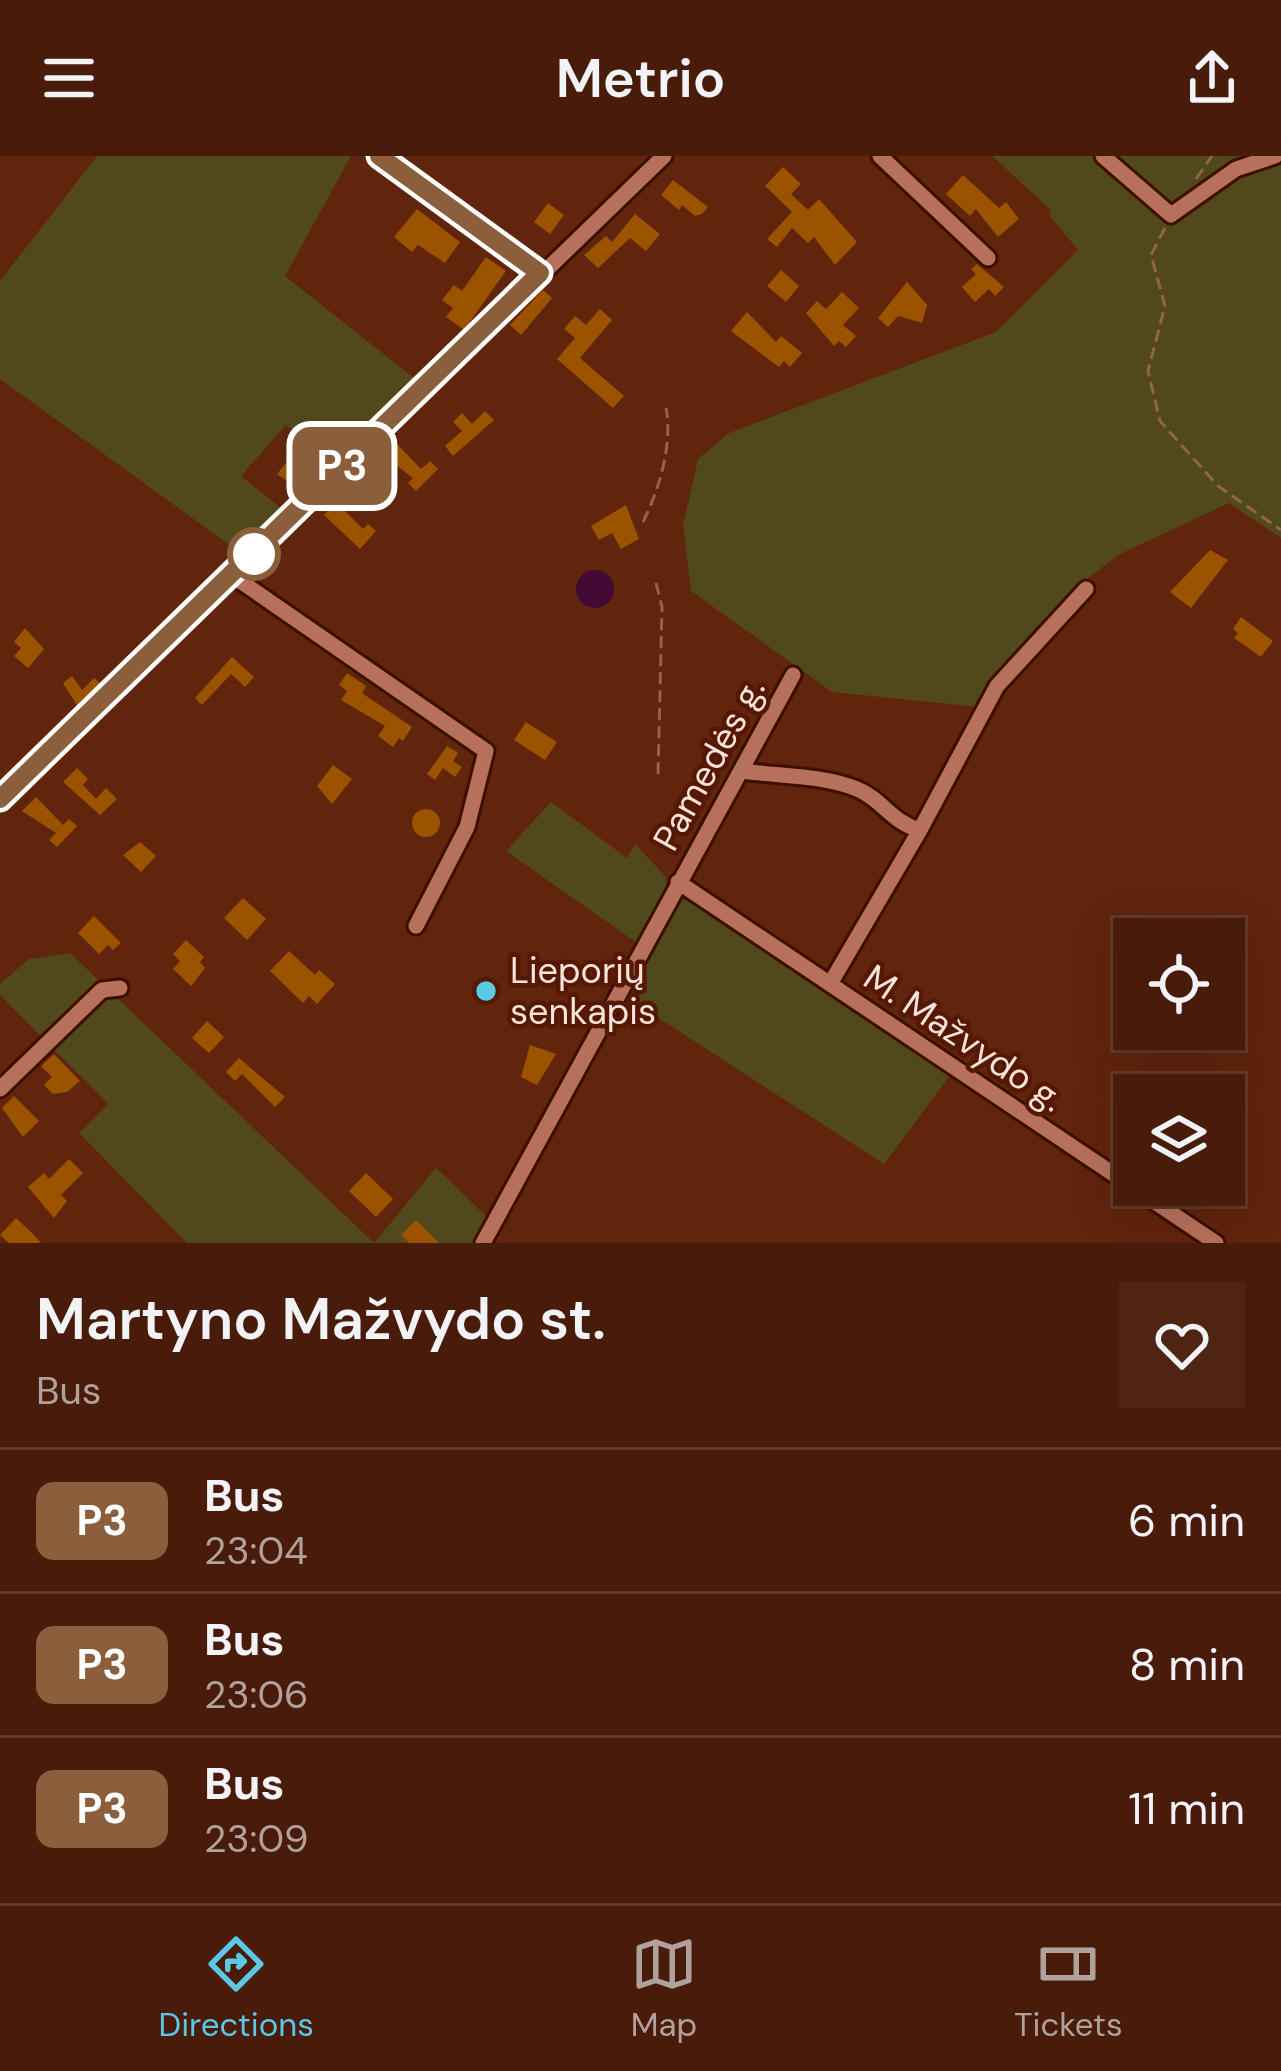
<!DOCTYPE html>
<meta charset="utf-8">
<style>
body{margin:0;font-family:"DM Sans",sans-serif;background:#502413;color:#f1f3f6;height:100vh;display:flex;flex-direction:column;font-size:45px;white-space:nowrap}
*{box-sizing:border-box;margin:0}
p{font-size:39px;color:#b1a19c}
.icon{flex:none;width:66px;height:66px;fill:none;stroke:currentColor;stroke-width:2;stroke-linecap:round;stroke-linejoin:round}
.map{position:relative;height:1087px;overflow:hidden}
.panel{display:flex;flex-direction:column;background:#491b0a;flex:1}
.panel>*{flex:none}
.badge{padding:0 24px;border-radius:18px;font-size:42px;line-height:78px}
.fabs{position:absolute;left:1113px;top:762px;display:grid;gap:24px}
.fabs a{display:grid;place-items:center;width:132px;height:132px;border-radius:0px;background:#491b0a;box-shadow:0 12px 48px #0002,0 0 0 3px #61392b;font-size:60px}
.map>.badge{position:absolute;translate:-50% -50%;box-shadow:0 0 0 6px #fff}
.round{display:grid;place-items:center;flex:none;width:126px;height:126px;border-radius:0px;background:#502413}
.summary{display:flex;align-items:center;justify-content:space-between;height:204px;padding:0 36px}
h1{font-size:57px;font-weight:600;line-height:90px}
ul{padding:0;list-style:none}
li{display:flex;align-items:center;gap:36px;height:144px;padding:0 36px;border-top:3px solid #61392b}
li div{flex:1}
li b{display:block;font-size:45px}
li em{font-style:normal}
li .badge{min-width:132px;font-weight:700;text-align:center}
header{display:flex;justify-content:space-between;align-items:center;height:156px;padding:0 36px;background:#491b0a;font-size:54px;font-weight:600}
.dock{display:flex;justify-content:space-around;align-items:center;height:168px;border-top:3px solid #61392b;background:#491b0a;font-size:33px;color:#b1a19c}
.dock a{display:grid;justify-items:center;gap:6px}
.dock .on{color:#5bc8e6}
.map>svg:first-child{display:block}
</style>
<header><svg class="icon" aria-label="menu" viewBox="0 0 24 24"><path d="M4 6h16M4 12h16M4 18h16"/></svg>Metrio<svg class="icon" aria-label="share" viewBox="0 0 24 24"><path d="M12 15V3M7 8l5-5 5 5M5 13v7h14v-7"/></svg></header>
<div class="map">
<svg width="1281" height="1087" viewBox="0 0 1281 1087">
<rect width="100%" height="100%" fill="#61240d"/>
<path fill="#51491b" d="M97 0H351L285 120 419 226 336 307 286 269 241 320 286 356 242 398 0 223V125Z
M992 0H1281V382L1229 347 1118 399 1083 426 980 551 832 536 691 435 683 370 698 303 729 277 996 176 1078 94 1049 59 1051 54Z
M551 646 627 702 635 688 666 721V738L640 789 506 695Z
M693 742 951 918 884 1008 626 841 675 745Z
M70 797 374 1087 436 1012 490 1064 477 1087H187L79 977 108 948 0 839V828L29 803Z"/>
<path fill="#410934" d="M576 433a19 19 0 1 1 38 0a19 19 0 1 1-38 0Z"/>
<path fill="#9b5300" d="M783 11 801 28 791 38 808 54 819 43 857 86 835 109 814 81 808 87 792 72 777 91 767 83 792 56 765 30Z
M963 19 999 52 1006 46 1019 63 998 81 976 53 970 60 946 38Z
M673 24 708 51 702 58 695 60 682 49 679 54 661 39Z
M548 47 564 59 550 78 534 66Z
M417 53 460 86 445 107 418 89 412 96 394 81Z
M635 58 660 78 646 95 630 82 598 112 584 99 606 80 612 86Z
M486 101 506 115 464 174 446 161 453 152 442 144 454 129 462 135Z
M977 108 1004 131 995 140 989 133 975 146 962 131 976 118 971 113Z
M781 114 799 130 786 146 767 130Z
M907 126 927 149 922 167 898 160 888 171 878 162Z
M543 134 552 142 521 179 510 169Z
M842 136 859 152 843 169 856 180 846 191 839 185 834 190 806 157 817 145 826 153Z
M600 153 612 164 580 202 624 240 613 252 557 203 575 182 564 173 575 160 586 169Z
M747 156 776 186 781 180 802 197 790 211 784 205 779 211 731 175Z
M485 255 494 264 453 300 445 290 462 275 453 266 462 257 472 268Z
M397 288 421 313 430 305 438 313 416 335 408 327 413 322 384 300Z
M295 296 313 310 296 332 277 318Z
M336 346 363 373 368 368 376 375 360 393 324 359Z
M626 349 639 383 621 393 612 377 599 384 591 370Z
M1210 394 1228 404 1191 452 1170 436Z
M1241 461 1273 485 1261 501 1234 482 1238 477 1233 473Z
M25 472 44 493 28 512 14 500 21 492 14 486Z
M232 501 254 521 245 531 231 518 202 549 195 542Z
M347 517 366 530 362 537 412 571 403 585 399 582 393 591 378 580 385 570 341 544 347 535 339 529Z
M72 520 82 534 94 522 101 528 78 551 63 527Z
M526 566 557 586 545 604 514 584Z
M447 590 458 597 453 605 462 611 455 621 443 612 435 624 427 618Z
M333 609 352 623 332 648 317 630Z
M77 612 88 623 83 629 96 643 106 632 117 643 100 659 63 626Z
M36 641 63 669 69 663 77 670 57 691 49 684 56 677 22 655Z
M412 667a14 14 0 1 1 28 0a14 14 0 1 1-28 0Z
M140 686 156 700 141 716 123 699Z
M243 742 266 763 247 784 224 762Z
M94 760 121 787 113 794 108 789 99 798 78 777Z
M186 784 204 801 200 806 205 812 191 830 173 813 180 805 173 798Z
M289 795 315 819 319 814 335 828 317 848 309 840 303 847 270 815Z
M207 865 224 881 209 897 192 882Z
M530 889 556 898 537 929 521 921Z
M54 898 80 925 67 936 53 938 44 929 52 921 41 910Z
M239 902 285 941 275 951 242 918 235 925 226 916Z
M14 940 39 965 23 981 2 952Z
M69 1003 83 1017 61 1039 67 1045 54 1062 28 1031 44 1017 49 1023Z
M366 1017 393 1043 376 1061 349 1035Z
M16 1062 32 1077 41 1087H9L0 1079Z
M416 1064 439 1087H409L401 1079Z"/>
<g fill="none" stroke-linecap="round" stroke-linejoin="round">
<g stroke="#3d0f01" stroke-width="21">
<path id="minor" d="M379 0 540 117
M880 0 988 102
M1103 0 1171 59 1236 13 1275 0
M233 420 486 595 467 671 416 770
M742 615C778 620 823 619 857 633 882 643 892 667 920 674L997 530 1086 433
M0 643 664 0
M678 726 1216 1087
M830 828 920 674
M0 933 102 834 120 832
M483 1087 793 519"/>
</g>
<path stroke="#936250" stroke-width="3" stroke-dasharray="12 6" stroke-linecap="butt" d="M1196 23 1212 0
M1165 72 1151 99 1165 150 1148 215 1160 265 1218 330 1281 374
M643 366C659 334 673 288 666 252
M656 427 662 451 658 618"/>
<use href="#minor" stroke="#b7715a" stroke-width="15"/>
</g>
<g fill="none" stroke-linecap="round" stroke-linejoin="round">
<g stroke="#fff" stroke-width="27">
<path id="line" d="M0 643 540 117 379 0"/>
</g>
<use href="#line" stroke="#8b5e3c" stroke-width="18"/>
</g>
<circle fill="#fff" stroke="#8b5e3c" stroke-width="6" cx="254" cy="398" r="24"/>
<circle fill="#5bc8e6" stroke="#551802" stroke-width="4.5" cx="486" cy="835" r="12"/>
<g text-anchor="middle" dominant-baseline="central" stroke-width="9" stroke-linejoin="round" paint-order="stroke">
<g font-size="36" fill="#fbe3db" stroke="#551802">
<text transform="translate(709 608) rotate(-61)">Pamedės g.</text>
<text transform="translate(964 882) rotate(34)">M. Mažvydo g.</text>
</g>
<g font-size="36" fill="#fbe3db" stroke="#551802" text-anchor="start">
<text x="510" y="814">Lieporių<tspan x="510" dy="41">senkapis</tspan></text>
</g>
</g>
</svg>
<div class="fabs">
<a><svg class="icon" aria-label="locate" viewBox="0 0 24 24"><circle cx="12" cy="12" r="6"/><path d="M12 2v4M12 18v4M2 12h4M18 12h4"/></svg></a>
<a><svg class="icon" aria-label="layers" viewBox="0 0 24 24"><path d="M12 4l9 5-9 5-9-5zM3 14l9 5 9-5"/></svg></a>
</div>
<b class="badge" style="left:342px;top:310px;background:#8b5e3c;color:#fff">P3</b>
</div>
<section class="panel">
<div class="summary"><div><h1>Martyno Mažvydo st.</h1><p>Bus</p></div><a class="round"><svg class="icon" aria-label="heart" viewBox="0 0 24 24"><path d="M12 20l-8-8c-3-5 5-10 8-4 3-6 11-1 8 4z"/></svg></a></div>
<ul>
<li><span class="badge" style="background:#8b5e3c;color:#fff">P3</span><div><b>Bus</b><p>23:04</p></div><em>6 min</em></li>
<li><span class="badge" style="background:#8b5e3c;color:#fff">P3</span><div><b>Bus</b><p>23:06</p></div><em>8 min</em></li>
<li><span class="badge" style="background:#8b5e3c;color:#fff">P3</span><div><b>Bus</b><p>23:09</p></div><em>11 min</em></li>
</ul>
</section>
<nav class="dock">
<a class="on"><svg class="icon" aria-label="directions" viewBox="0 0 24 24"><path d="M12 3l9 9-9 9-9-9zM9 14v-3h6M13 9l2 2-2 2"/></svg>Directions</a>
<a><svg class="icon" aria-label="map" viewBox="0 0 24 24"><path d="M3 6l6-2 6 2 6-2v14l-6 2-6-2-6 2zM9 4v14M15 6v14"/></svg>Map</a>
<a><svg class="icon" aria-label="tickets" viewBox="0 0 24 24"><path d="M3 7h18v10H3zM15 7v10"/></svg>Tickets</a>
</nav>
